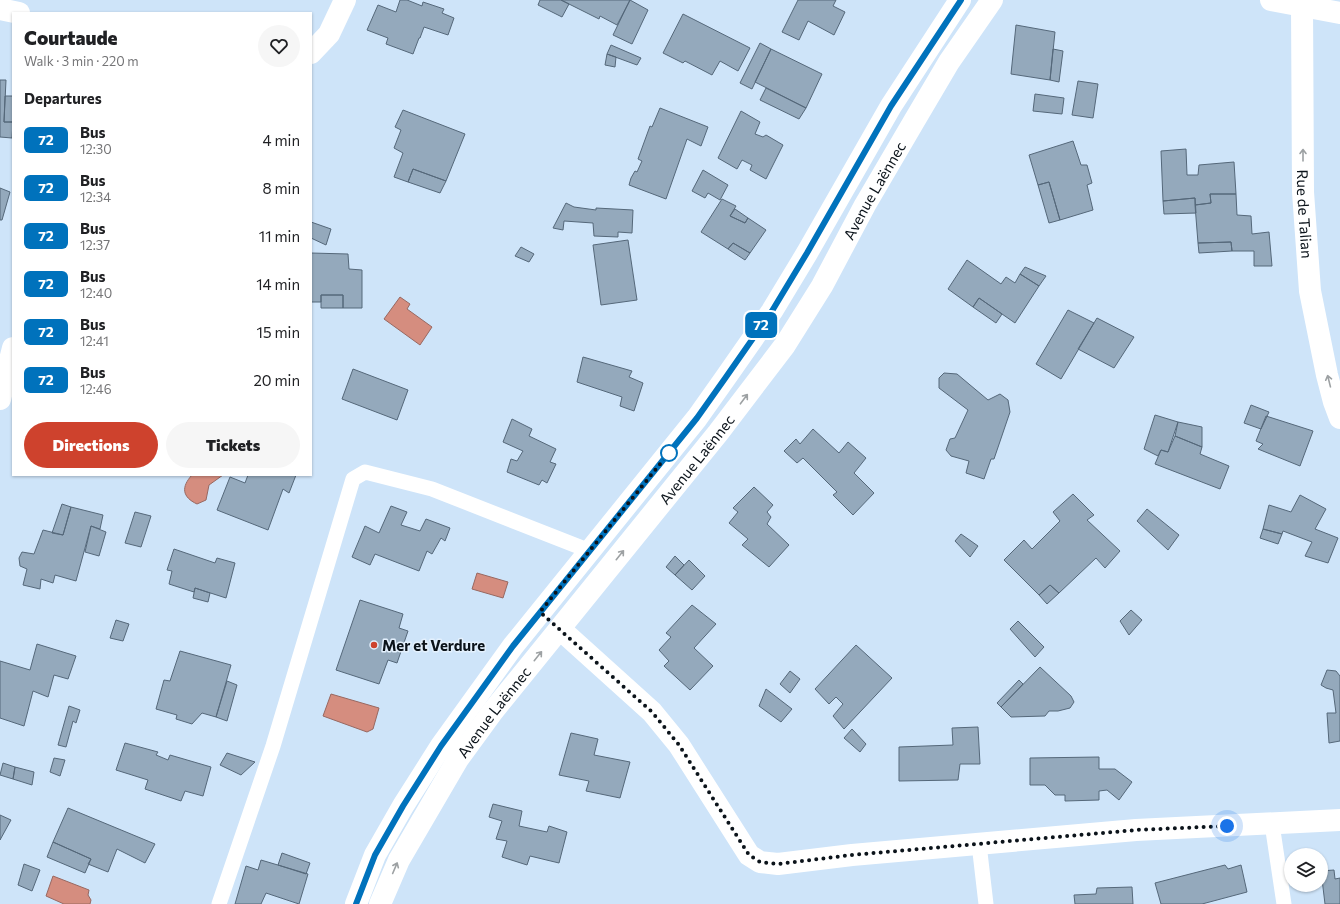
<!DOCTYPE html>
<meta charset="utf-8">
<style>
body{margin:0;font-family:Commissioner,sans-serif;background:#f6f6f6;color:#202124;height:100vh;display:flex;flex-direction:column;font-size:15px;white-space:nowrap}
*{box-sizing:border-box;margin:0}
p{font-size:13px;color:#757577}
.icon{flex:none;width:22px;height:22px;fill:none;stroke:currentColor;stroke-width:2;stroke-linecap:round;stroke-linejoin:round}
.map{position:relative;flex:1;overflow:hidden}
.details{position:absolute;left:12px;top:12px;width:300px;height:464px;display:flex;flex-direction:column;background:#fff;border-radius:0px;box-shadow:0 1px 3px #0004}
.details>*{flex:none}
.badge{padding:0 8px;border-radius:6px;font-size:14px;line-height:26px}
.tools{position:absolute;left:1284px;top:848px;display:grid;gap:8px}
.tools a{display:grid;place-items:center;width:44px;height:44px;border-radius:50%;background:#fff;box-shadow:0 1px 3px #0004;font-size:20px}
.you{position:absolute;width:20px;height:20px;margin:-10px;border:3px solid #fff;border-radius:50%;background:#1a73e8;box-shadow:0 0 0 6px #1a73e833}
.map>.badge{position:absolute;translate:-50% -50%;box-shadow:0 0 0 2px #fff}
h2{padding:0 12px;font-size:15px;line-height:36px}
.round{display:grid;place-items:center;flex:none;width:42px;height:42px;border-radius:21px;background:#f6f6f6}
.headline{display:flex;align-items:center;justify-content:space-between;height:68px;padding:0 12px}
h1{font-size:19px;font-weight:800;line-height:30px}
.action{display:flex;gap:8px;margin-top:auto;padding:8px 12px}
.action a{flex:1;height:46px;border-radius:24px;background:#ce422d;color:#fff;font-size:16px;font-weight:800;line-height:46px;text-align:center}
.action a+a{background:#f6f6f6;color:#202124}
ul{padding:0;list-style:none}
li{display:flex;align-items:center;gap:12px;height:48px;padding:0 12px}
li div{flex:1}
li b{display:block;font-size:15px}
li em{font-style:normal}
li .badge{min-width:44px;font-weight:700;text-align:center}
.map>svg:first-child{display:block}
</style>
<div class="map">
<svg width="1340" height="904" viewBox="0 0 1340 904">
<rect width="100%" height="100%" fill="#cee4f9"/>
<path fill="#d58d7f" stroke="#986861" d="M400 297 410 304 407 309 432 327 420 345 384 319Z
M192 475H223L209 485 206 500 197 504C182 497 181 487 192 475Z
M477 573 508 582 503 598 472 589Z
M331 694 379 708 373 729 367 732 323 716Z
M53 876 89 890 88 895 91 900 90 904H64L46 896Z"/>
<path fill="#94a9bc" stroke="#55687a" d="M400 0H407L422 6 423 2 444 9 442 13 454 18 448 35 424 27 420 38H419L413 54 386 44 388 38 367 30 378 5 396 12Z
M540 0H561L569 4 562 17 538 5Z
M561 0H630L617 25 600 16 599 19Z
M630 0 648 10 632 44 613 35Z
M798 0H836L833 6 845 12 834 35 808 21 799 40 782 32Z
M683 14 750 48 738 71 720 61 712 75 685 61 683 63 663 53Z
M1016 25 1055 32 1050 80 1011 74Z
M760 43 771 49 752 89 740 83Z
M611 45 641 58 637 65 607 54Z
M771 49 822 74 806 108 755 82Z
M1053 49 1063 51 1059 82 1050 80Z
M607 54 616 57 615 67 605 65Z
M0 80H6L4 122H13L12 138 0 137Z
M1078 81 1098 84 1093 118 1072 115Z
M766 88 806 108 799 119 760 100Z
M1035 94 1064 98 1062 114 1033 111Z
M5 96H13V122H4Z
M660 108 708 127 701 146 687 139 666 199 629 185 631 178 635 171 637 172 642 161 638 159 650 126 652 127Z
M403 110 465 134 446 181 413 169 408 182 394 177 403 153 394 148 401 130 395 127Z
M741 111 760 122 755 134 763 137 766 135 783 145 766 179 750 170 752 165 742 160 737 169 718 158Z
M1073 141 1081 165H1087L1092 183 1087 185 1093 210 1060 220 1049 182 1038 185 1029 155Z
M1186 149 1187 175H1198L1199 165 1234 162 1236 194H1210L1211 203 1195 205V198L1163 201 1161 151Z
M413 169 446 181 440 193 408 182Z
M703 170 728 185 720 200 708 193 705 198 692 191Z
M1049 182 1060 220 1049 223 1038 185Z
M0 188 10 192 2 220H0Z
M1210 194H1236L1237 215 1251 216 1252 234 1269 232 1272 266H1254V251H1232L1231 242 1198 243 1195 205 1211 203Z
M1195 198 1196 213 1164 214 1163 201Z
M722 199 736 206 730 216 745 223 748 218 766 230 750 253 733 243 728 249 701 232Z
M566 203 574 207 596 210V208L633 210 632 233 618 232V237L594 236 593 223 564 221 563 230 553 228Z
M735 209 748 218 745 223 730 216Z
M311 222 331 229 326 245 311 238Z
M628 240 637 300 601 305 593 245Z
M1231 242 1232 251 1199 253 1198 243Z
M733 243 750 253 745 260 728 249Z
M521 247 534 254 529 262 515 256Z
M311 253 348 254 349 269 362 270V308H343V295H321V302H311Z
M967 260 1001 284 1006 277 1015 283 1020 274 1039 286 1015 323 979 298 973 307 948 289Z
M1025 267 1046 276 1039 286 1020 274Z
M321 295H343V308H321Z
M979 298 1002 314 996 323 973 307Z
M1068 310 1094 323 1061 379 1036 364Z
M1097 318 1134 337 1114 368 1078 349Z
M583 357 632 371 629 377 643 383 634 411 620 406 622 397 577 382Z
M353 369 408 390 397 420 342 399Z
M944 373 957 374 988 400 1000 394 1008 400 1010 412 994 459H991L984 479 966 473 969 461 951 456 946 450 950 439 955 438 968 410 939 388V378Z
M1251 405 1269 412 1261 429 1244 423Z
M1155 415 1178 422 1168 452 1161 450 1158 456 1144 449Z
M1266 416 1313 431 1300 466 1258 449 1263 444 1256 441Z
M512 419 532 429 529 436 556 449 550 462 556 464 547 483 542 480 539 485 507 472 511 459 517 461 523 451 503 442Z
M1178 422 1202 427V447L1175 436Z
M813 429 839 453 848 442 866 458 854 473 874 493 853 515 833 495 837 492 803 458 797 463 784 451 796 439 800 444Z
M1175 436 1202 447 1200 454 1229 466 1220 489 1155 464 1161 450 1168 452Z
M248 475H296L289 493 283 489 268 530 217 510 230 477 245 483Z
M754 487 773 505 767 512 771 517 767 524 789 545 769 567 742 545 748 539 729 523 738 512 733 508Z
M1073 494 1094 515 1087 520 1120 551 1105 568 1096 558 1059 593 1050 585 1039 595 1004 560 1024 540 1032 549 1060 521 1053 512Z
M1300 495 1326 509 1315 529 1338 538 1328 563 1305 556 1312 542 1283 531 1282 534 1263 529 1269 505 1291 512Z
M62 504 71 507 63 535 52 533Z
M391 506 407 512 401 525 420 531 426 519 450 528 445 541 441 538 432 554 427 551 419 571 375 554 370 565 352 557 365 526 379 533Z
M71 507 103 515 100 529 91 526 76 581 55 575 53 583 41 579 40 589 23 585 27 569 20 566 19 558 22 552 34 554 43 530 63 535Z
M1147 509 1179 535 1168 550 1137 521Z
M135 512 151 516 141 547 125 543Z
M91 526 106 532 99 556 85 552Z
M1263 529 1282 534 1278 544 1260 538Z
M961 534 978 546 970 557 955 541Z
M174 549 215 563 217 558 235 563 226 598 195 588 194 592 169 584 172 571 167 570Z
M675 556 684 565 675 575 666 567Z
M689 560 705 576 692 590 675 575Z
M1050 585 1059 593 1047 604 1039 595Z
M195 588 210 593 208 602 193 598Z
M360 600 403 614 399 628 408 631 397 663 388 660 379 684 336 670Z
M692 605 716 624 694 648 713 666 690 690 664 666 669 661 659 650 671 637 666 633Z
M1131 610 1142 620 1129 635 1120 621Z
M116 620 129 624 123 641 110 638Z
M1018 621 1044 647 1035 657 1010 629Z
M37 644 76 656 68 679 54 675 48 697 33 691 24 726 0 718V661L30 670Z
M856 645 892 678 844 729 833 716 843 704 836 697 829 704 815 689Z
M180 651 231 665 216 717 202 713 192 724 176 719 177 715 156 709 164 680 170 681Z
M1040 667 1071 696 1074 702 1070 708 1058 711H1049L1045 716 1011 717 1001 707Z
M1327 670 1336 671 1340 676V741L1329 743 1327 713H1336L1333 690 1326 688 1321 685Z
M790 671 800 679 790 693 780 684Z
M1019 680 1023 684 1001 707 997 703Z
M227 681 237 685 227 721 216 717Z
M766 689 792 709 781 722 759 706Z
M69 706 80 710 76 723 73 721 66 747 58 745Z
M978 727 980 764H960L958 780 899 781V747L953 745 952 728Z
M852 729 866 744 860 752 844 738Z
M571 733 598 739 594 755 630 762 620 798 586 791 589 781 559 775Z
M125 743 158 752 156 755 168 760 170 755 211 767 203 796 185 791 181 801 145 789 148 780 116 770Z
M227 753 255 762 241 775 220 765Z
M1099 757V769H1115L1132 782 1119 800 1107 790 1099 791V800L1065 801V795H1055L1045 785H1030V758Z
M54 758 65 760 60 776 50 772Z
M3 763 15 767 13 779 0 775Z
M15 767 34 772 32 785 13 779Z
M493 804 522 811 519 826 547 832 549 826 567 832 559 863 530 856 527 865 502 857 507 841 496 839 502 821 489 817Z
M68 808 155 844 145 863 117 849 108 872 88 864 91 859 53 842Z
M0 815 11 820 0 840Z
M53 842 91 859 85 873 47 857Z
M282 853 310 863 306 874 278 865Z
M261 860 308 874 299 904 266 893 261 904H235L246 866 258 870Z
M24 864 40 870 32 891 18 885Z
M1225 865 1228 869 1241 865 1247 892 1202 904H1161L1155 883Z
M1334 870 1335 879 1340 878V904H1325L1321 871Z
M1132 887 1133 904H1075L1074 895 1096 894 1097 888Z"/>
<g fill="none" stroke-linecap="round" stroke-linejoin="round">
<path stroke="#fff" stroke-width="15" d="M1272 824 1284 904
M979 844 986 904
M219 904 273 746 353 479 365 472 432 489 590 551"/>
<g stroke="#fff" stroke-width="22">
<path d="M1271 0 1340 13"/>
<path id="s1" d="M1302 6 1303 192 1310 291 1327 375 1334 402 1340 418"/>
<path d="M0 9 19 13"/>
<path d="M311 53 329 34 345 0"/>
<path d="M0 399 13 348"/>
<path d="M560 629 652 712 679 745 749 855 760 862 778 864 852 855 1136 830 1340 820"/>
</g>
<g stroke="#fff" stroke-width="22">
<path d="M356 904 375 855 403 806 441 746 513 646 697 418 726 377 772 311 807 253 891 106 960 0"/>
<path id="s2" d="M380 904 399 860 458 759 493 711 718 433 785 345 822 286 865 205 913 123 949 62 992 0"/>
</g>
</g>
<defs><path id="oneway-shaft" d="M-6 0H5M1.5-3L5.5 0L1.5 3" fill="none" stroke-width="1.6" stroke-linecap="round" stroke-linejoin="round"/></defs>
<g stroke="#9da1a3">
<use href="#oneway-shaft" transform="translate(1303 155) rotate(-90)"/>
<use href="#oneway-shaft" transform="translate(1329 381) rotate(-104)"/>
<use href="#oneway-shaft" transform="translate(744 399) rotate(-53)"/>
<use href="#oneway-shaft" transform="translate(620 555) rotate(-51)"/>
<use href="#oneway-shaft" transform="translate(538 656) rotate(-51)"/>
<use href="#oneway-shaft" transform="translate(395 868) rotate(-67)"/>
</g>
<g fill="none" stroke-linecap="round" stroke-linejoin="round">
<g stroke="#fff" stroke-width="9">
<path id="line" d="M356 904 375 855 403 806 441 746 513 646 697 418 726 377 772 311 807 253 891 106 961 0"/>
</g>
<use href="#line" stroke="#0072bc" stroke-width="6"/>
<path stroke="#0b131a" stroke-width="4" stroke-dasharray="0 7.2" d="M669 453 540 612 652 712 679 745 749 855 760 862 778 864 852 855 1136 830 1227 826"/>
</g>
<circle fill="#fff" stroke="#0072bc" stroke-width="2" cx="669" cy="453" r="8"/>
<circle fill="#ce422d" stroke="#e3f0fd" stroke-width="1.5" cx="374" cy="645" r="4"/>
<g text-anchor="middle" dominant-baseline="central" stroke-width="3" stroke-linejoin="round" paint-order="stroke">
<g font-size="15" fill="#0b131a" stroke="#e3f0fd">
<text stroke="none"><textPath href="#s2" startOffset="871">Avenue Laënnec</textPath></text>
<text stroke="none"><textPath href="#s1" startOffset="208">Rue de Talian</textPath></text>
<text stroke="none"><textPath href="#s2" startOffset="548">Avenue Laënnec</textPath></text>
<text stroke="none"><textPath href="#s2" startOffset="224">Avenue Laënnec</textPath></text>
</g>
<g font-size="15" font-weight="bold" fill="#0b131a" stroke="#e3f0fd" text-anchor="start">
<text x="382" y="645">Mer et Verdure</text>
</g>
</g>
</svg>
<div class="tools">
<a><svg class="icon" aria-label="layers" viewBox="0 0 24 24"><path d="M12 4l9 5-9 5-9-5zM3 14l9 5 9-5"/></svg></a>
</div>
<div class="you" style="left:1227px;top:826px"></div>
<b class="badge" style="left:761px;top:325px;background:#0072bc;color:#fff">72</b>
<section class="details">
<div class="headline"><div><h1>Courtaude</h1><p>Walk · 3 min · 220 m</p></div><a class="round"><svg class="icon" aria-label="heart" viewBox="0 0 24 24"><path d="M12 20l-8-8c-3-5 5-10 8-4 3-6 11-1 8 4z"/></svg></a></div>
<h2>Departures</h2>
<ul>
<li><span class="badge" style="background:#0072bc;color:#fff">72</span><div><b>Bus</b><p>12:30</p></div><em>4 min</em></li>
<li><span class="badge" style="background:#0072bc;color:#fff">72</span><div><b>Bus</b><p>12:34</p></div><em>8 min</em></li>
<li><span class="badge" style="background:#0072bc;color:#fff">72</span><div><b>Bus</b><p>12:37</p></div><em>11 min</em></li>
<li><span class="badge" style="background:#0072bc;color:#fff">72</span><div><b>Bus</b><p>12:40</p></div><em>14 min</em></li>
<li><span class="badge" style="background:#0072bc;color:#fff">72</span><div><b>Bus</b><p>12:41</p></div><em>15 min</em></li>
<li><span class="badge" style="background:#0072bc;color:#fff">72</span><div><b>Bus</b><p>12:46</p></div><em>20 min</em></li>
</ul>
<div class="action"><a>Directions</a><a>Tickets</a></div>
</section>
</div>
